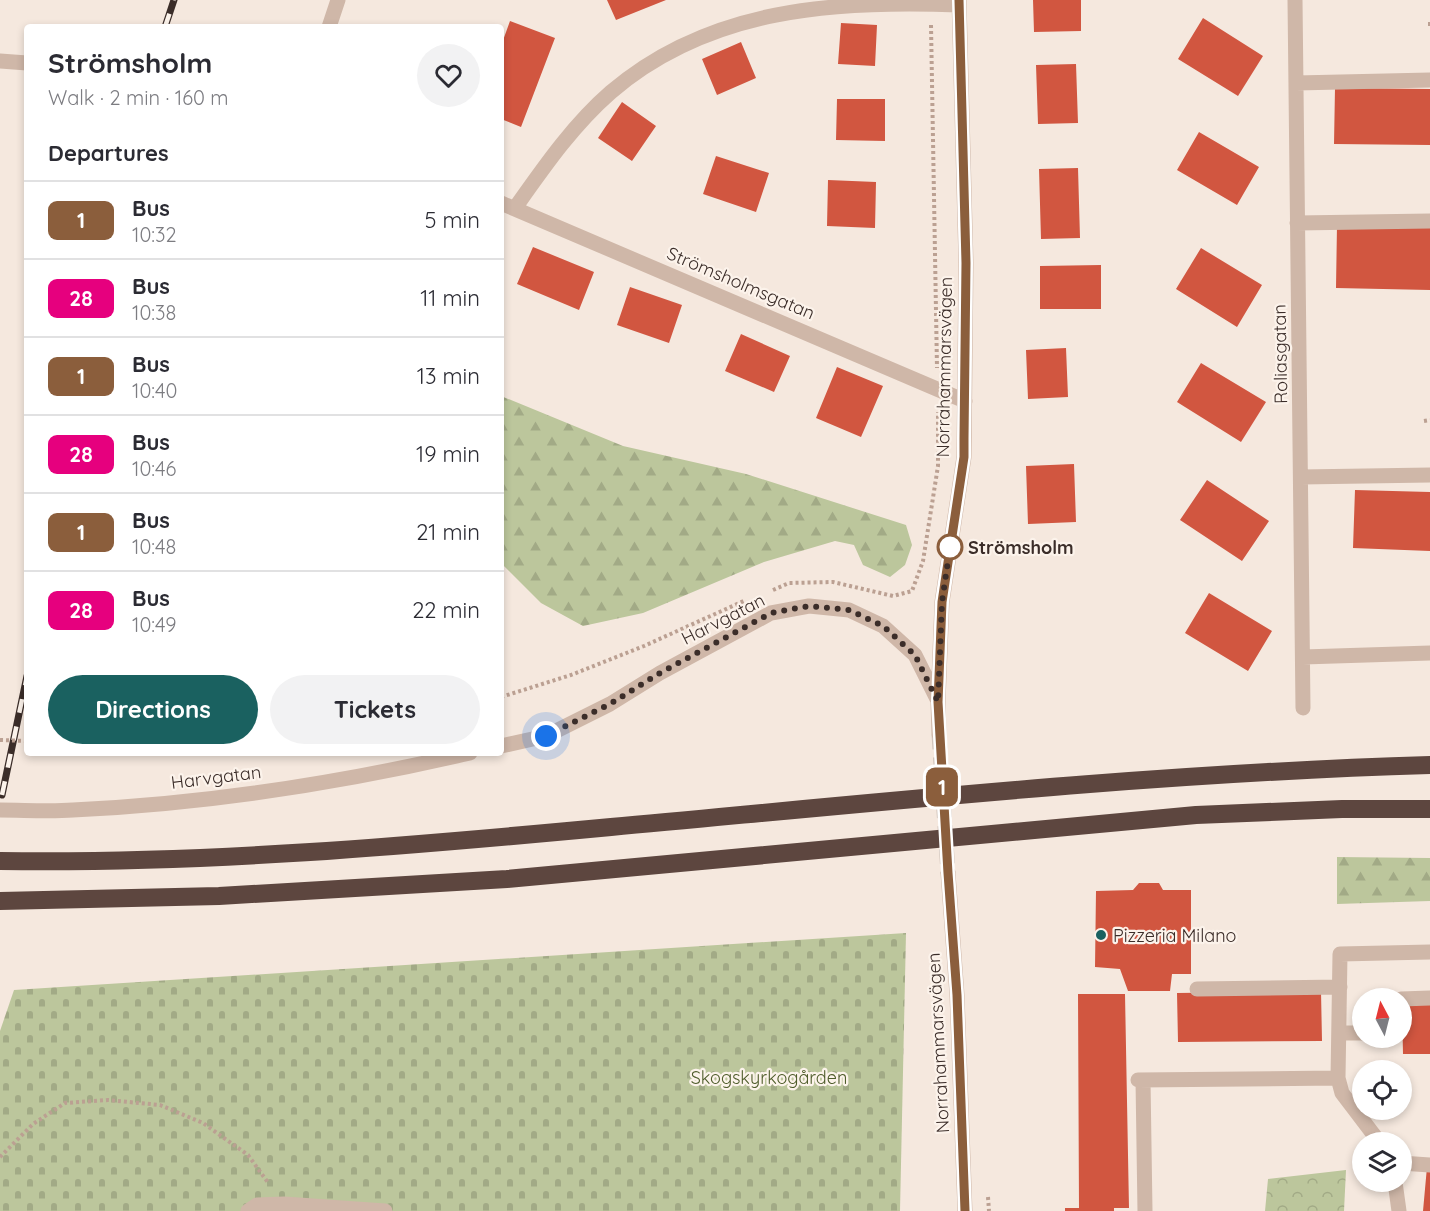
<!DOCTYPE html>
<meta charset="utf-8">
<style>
body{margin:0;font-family:Quicksand,sans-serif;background:#f2f2f3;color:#2b2b33;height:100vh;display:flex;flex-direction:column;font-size:22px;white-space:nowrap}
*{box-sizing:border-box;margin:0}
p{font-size:20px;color:#7c7c81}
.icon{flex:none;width:33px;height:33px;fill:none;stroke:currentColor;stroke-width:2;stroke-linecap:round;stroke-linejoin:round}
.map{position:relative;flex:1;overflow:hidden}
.side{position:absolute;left:24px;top:24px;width:480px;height:732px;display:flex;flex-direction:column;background:#fff;border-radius:6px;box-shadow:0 3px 9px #0003}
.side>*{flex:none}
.badge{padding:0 12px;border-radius:9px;font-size:21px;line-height:39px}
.needle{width:39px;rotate:353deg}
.tools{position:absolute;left:1352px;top:988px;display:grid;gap:12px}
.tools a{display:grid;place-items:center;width:60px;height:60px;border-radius:50%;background:#fff;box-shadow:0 3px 9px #0003;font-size:30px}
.you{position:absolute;width:30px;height:30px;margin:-15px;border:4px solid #fff;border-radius:50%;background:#1a73e8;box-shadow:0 0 0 9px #1a73e833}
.map>.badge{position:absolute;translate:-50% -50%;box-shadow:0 0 0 3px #fff}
h2{padding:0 24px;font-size:22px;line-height:54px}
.round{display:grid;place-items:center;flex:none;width:63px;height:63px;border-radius:32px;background:#f2f2f3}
.head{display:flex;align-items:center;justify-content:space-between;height:102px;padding:0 24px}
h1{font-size:28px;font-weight:700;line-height:45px}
.cta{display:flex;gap:12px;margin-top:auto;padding:12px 24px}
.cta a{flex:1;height:69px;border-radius:36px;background:#1a6160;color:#fff;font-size:24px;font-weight:700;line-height:69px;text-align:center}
.cta a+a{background:#f2f2f3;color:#2b2b33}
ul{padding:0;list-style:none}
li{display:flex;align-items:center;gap:18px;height:78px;padding:0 24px;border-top:2px solid #e1e1e2}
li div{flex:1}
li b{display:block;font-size:22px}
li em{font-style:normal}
li .badge{min-width:66px;font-weight:700;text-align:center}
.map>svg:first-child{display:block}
</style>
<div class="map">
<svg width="1430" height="1211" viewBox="0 0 1430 1211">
<defs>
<pattern id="forest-firs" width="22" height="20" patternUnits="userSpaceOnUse" patternTransform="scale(1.5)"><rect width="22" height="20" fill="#bcc69c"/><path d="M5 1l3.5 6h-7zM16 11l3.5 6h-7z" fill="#a2aa86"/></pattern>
<pattern id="cemetery-stones" width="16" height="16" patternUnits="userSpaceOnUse" patternTransform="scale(1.5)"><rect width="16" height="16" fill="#bcc69c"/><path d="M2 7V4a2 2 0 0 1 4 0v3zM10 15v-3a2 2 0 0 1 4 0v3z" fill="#a2aa86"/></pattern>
<pattern id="park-crowns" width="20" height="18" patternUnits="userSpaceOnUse" patternTransform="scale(1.5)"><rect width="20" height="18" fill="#bcc69c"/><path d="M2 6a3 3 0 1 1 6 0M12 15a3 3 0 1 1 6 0" fill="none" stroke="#a2aa86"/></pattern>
</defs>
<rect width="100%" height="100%" fill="#f5e8de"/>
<path fill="url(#forest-firs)" d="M501 396 623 446 746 474 906 525 912 545 905 565 890 577 863 565 854 545 835 541 764 562 643 613 583 626 541 603 501 563Z
M1337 857 1430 858V901L1337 904Z"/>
<path fill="url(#cemetery-stones)" d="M906 933 900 1211H0V1031L14 990Z"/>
<path fill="url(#park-crowns)" d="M1346 1170 1344 1211H1265L1268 1179Z"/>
<path fill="#d15640" d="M607 0H666L616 20Z
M1033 0H1081V31L1034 32Z
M1203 18 1263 56 1238 96 1178 59Z
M510 21 555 38 521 127 501 119V46Z
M841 23 877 25 875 66 838 64Z
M741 42 756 78 717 95 702 59Z
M1076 64 1078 123 1038 124 1036 65Z
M1335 88 1430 89V145L1334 144Z
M837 99H885V141L836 140Z
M622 102 656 126 632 161 598 138Z
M1199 132 1259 167 1237 205 1177 170Z
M716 156 769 173 756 212 703 194Z
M1078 168 1080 238 1041 239 1039 169Z
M828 180 876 182 875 228 827 226Z
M1337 225 1430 227V290L1336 288Z
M533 247 594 272 579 310 517 284Z
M1201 248 1262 285 1237 327 1176 289Z
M1101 265V309H1040V266Z
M630 287 682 305 669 343 617 325Z
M741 334 790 356 774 392 725 371Z
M1066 348 1068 397 1028 399 1026 350Z
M1201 363 1266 402 1241 442 1177 402Z
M837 367 883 386 861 437 816 418Z
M1074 464 1076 522 1028 524 1026 466Z
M1207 480 1269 521 1242 561 1180 520Z
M1355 490 1430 492V551L1353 548Z
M1209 593 1272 631 1248 671 1185 633Z
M1139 883H1159L1163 890H1191V974H1172L1170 991H1128L1120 969 1095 967 1096 891 1133 890Z
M1321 991 1322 1041 1178 1042 1177 993Z
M1078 994H1125L1129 1208H1114V1211H1065V1208H1079Z
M1402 1004H1430V1054H1403Z
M1427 1167H1430V1211H1423Z"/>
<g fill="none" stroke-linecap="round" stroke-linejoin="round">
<path stroke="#d0c3ba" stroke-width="15" stroke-dasharray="15 8" stroke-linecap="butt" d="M939 734 948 873"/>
<path stroke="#bba092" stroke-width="4" stroke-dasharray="3 3" stroke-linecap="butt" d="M1428 24H1430
M931 25 937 368
M1424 421 1430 420
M773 590 789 583 833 582 893 596 912 591 923 561 938 466V412
M501 697 571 675 644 646 746 600
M0 1157 33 1124 65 1103 108 1100 160 1105 203 1123 248 1155 269 1184
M988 1197 989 1211"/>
<path stroke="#cfb7a8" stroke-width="15" d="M1295 0 1303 708
M329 27 338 0
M0 61 27 63
M1296 83 1430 80
M501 203 965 401
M515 208C544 167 573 125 611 92 709 8 836 0 959 5
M1297 223 1430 221
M1301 477 1430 475
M1303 657 1430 653
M939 734 938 702 942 602 964 457 966 263 959 0
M501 746 546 736 610 704 660 673 771 613 809 606 849 610 883 626 915 655 937 699
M0 810C24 810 49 812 73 810 206 804 340 783 470 753
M948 873 957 995 965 1211
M1197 989 1340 987
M1401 999 1430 998
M1339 1033H1362
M1138 1080 1338 1078
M1143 1080 1145 1211
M1380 1143 1342 1093 1338 1078 1340 954 1430 952
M1401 1163 1430 1165
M1395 1182 1399 1211
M248 1211 257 1205 284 1204 385 1211"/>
<path stroke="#5d463f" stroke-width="18" d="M0 861C204 864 408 846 611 827 884 802 1156 773 1430 765
M0 901 219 896 507 879 1196 815 1342 809H1430"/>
<g stroke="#3b2d29" stroke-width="7">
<path id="rail" d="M165 27 174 0
M2 795 27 676"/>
</g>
<use href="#rail" stroke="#fcf3eb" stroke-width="4.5" stroke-dasharray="14" stroke-linecap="butt"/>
<path stroke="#bba092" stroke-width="4" stroke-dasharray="3 3" stroke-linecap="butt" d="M0 740 27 741"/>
</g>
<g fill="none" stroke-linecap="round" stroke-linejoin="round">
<g stroke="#fff" stroke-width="14">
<path id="line" d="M959 0 966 263 964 438V457L942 602 938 702 948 873 957 995 965 1211"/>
</g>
<use href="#line" stroke="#8b5e3c" stroke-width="9"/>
<path stroke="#3b2d29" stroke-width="6" stroke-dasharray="0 10.8" d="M546 736 610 704 660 673 771 613 809 606 849 610 883 626 915 655 938 702 942 602 950 547"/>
</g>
<circle fill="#fff" stroke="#8b5e3c" stroke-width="3" cx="950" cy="547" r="12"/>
<circle fill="#1a6160" stroke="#fcf3eb" stroke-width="2" cx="1101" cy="935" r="6"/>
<g text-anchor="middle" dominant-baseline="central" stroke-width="4.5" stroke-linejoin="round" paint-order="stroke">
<g font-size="18" fill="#3b2d29" stroke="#fcf3eb">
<text transform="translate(741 283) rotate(23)">Strömsholmsgatan</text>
<text transform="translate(1280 354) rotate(-91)">Roliasgatan</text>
<text transform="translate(944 367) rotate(-89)">Norrahammarsvägen</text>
<text transform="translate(723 619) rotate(-27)">Harvgatan</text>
<text transform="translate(216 777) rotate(-7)">Harvgatan</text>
<text transform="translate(938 1043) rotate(-93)">Norrahammarsvägen</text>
</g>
<g font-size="18" font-weight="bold" fill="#3b2d29" stroke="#fcf3eb" text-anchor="start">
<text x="968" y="547">Strömsholm</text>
</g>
<g font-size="18" fill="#3b2d29" stroke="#fcf3eb" text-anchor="start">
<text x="1113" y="935">Pizzeria Milano</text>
</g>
<g font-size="18" fill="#4e5c2a" stroke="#fcf3eb">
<text x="769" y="1077">Skogskyrkogården</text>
</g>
</g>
</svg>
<div class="tools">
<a><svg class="needle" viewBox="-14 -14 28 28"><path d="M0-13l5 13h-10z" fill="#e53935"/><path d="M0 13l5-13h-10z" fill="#7c7c81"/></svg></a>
<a><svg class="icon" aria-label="locate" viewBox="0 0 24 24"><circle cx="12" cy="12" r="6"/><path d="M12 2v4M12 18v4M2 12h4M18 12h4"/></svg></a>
<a><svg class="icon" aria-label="layers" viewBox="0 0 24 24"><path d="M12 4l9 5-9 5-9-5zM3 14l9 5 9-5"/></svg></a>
</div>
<div class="you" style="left:546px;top:736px"></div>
<b class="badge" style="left:942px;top:787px;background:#8b5e3c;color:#fff">1</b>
<section class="side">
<div class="head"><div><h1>Strömsholm</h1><p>Walk · 2 min · 160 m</p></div><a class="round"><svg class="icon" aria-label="heart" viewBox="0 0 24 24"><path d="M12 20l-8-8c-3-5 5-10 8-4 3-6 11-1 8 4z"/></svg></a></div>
<h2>Departures</h2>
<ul>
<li><span class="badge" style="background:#8b5e3c;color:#fff">1</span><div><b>Bus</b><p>10:32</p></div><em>5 min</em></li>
<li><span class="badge" style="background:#e6007e;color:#fff">28</span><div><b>Bus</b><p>10:38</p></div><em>11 min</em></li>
<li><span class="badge" style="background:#8b5e3c;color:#fff">1</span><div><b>Bus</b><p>10:40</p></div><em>13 min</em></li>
<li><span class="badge" style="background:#e6007e;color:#fff">28</span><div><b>Bus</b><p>10:46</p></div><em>19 min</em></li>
<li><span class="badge" style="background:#8b5e3c;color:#fff">1</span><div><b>Bus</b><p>10:48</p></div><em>21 min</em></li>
<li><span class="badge" style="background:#e6007e;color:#fff">28</span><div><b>Bus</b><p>10:49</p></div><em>22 min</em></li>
</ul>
<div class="cta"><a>Directions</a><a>Tickets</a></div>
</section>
</div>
